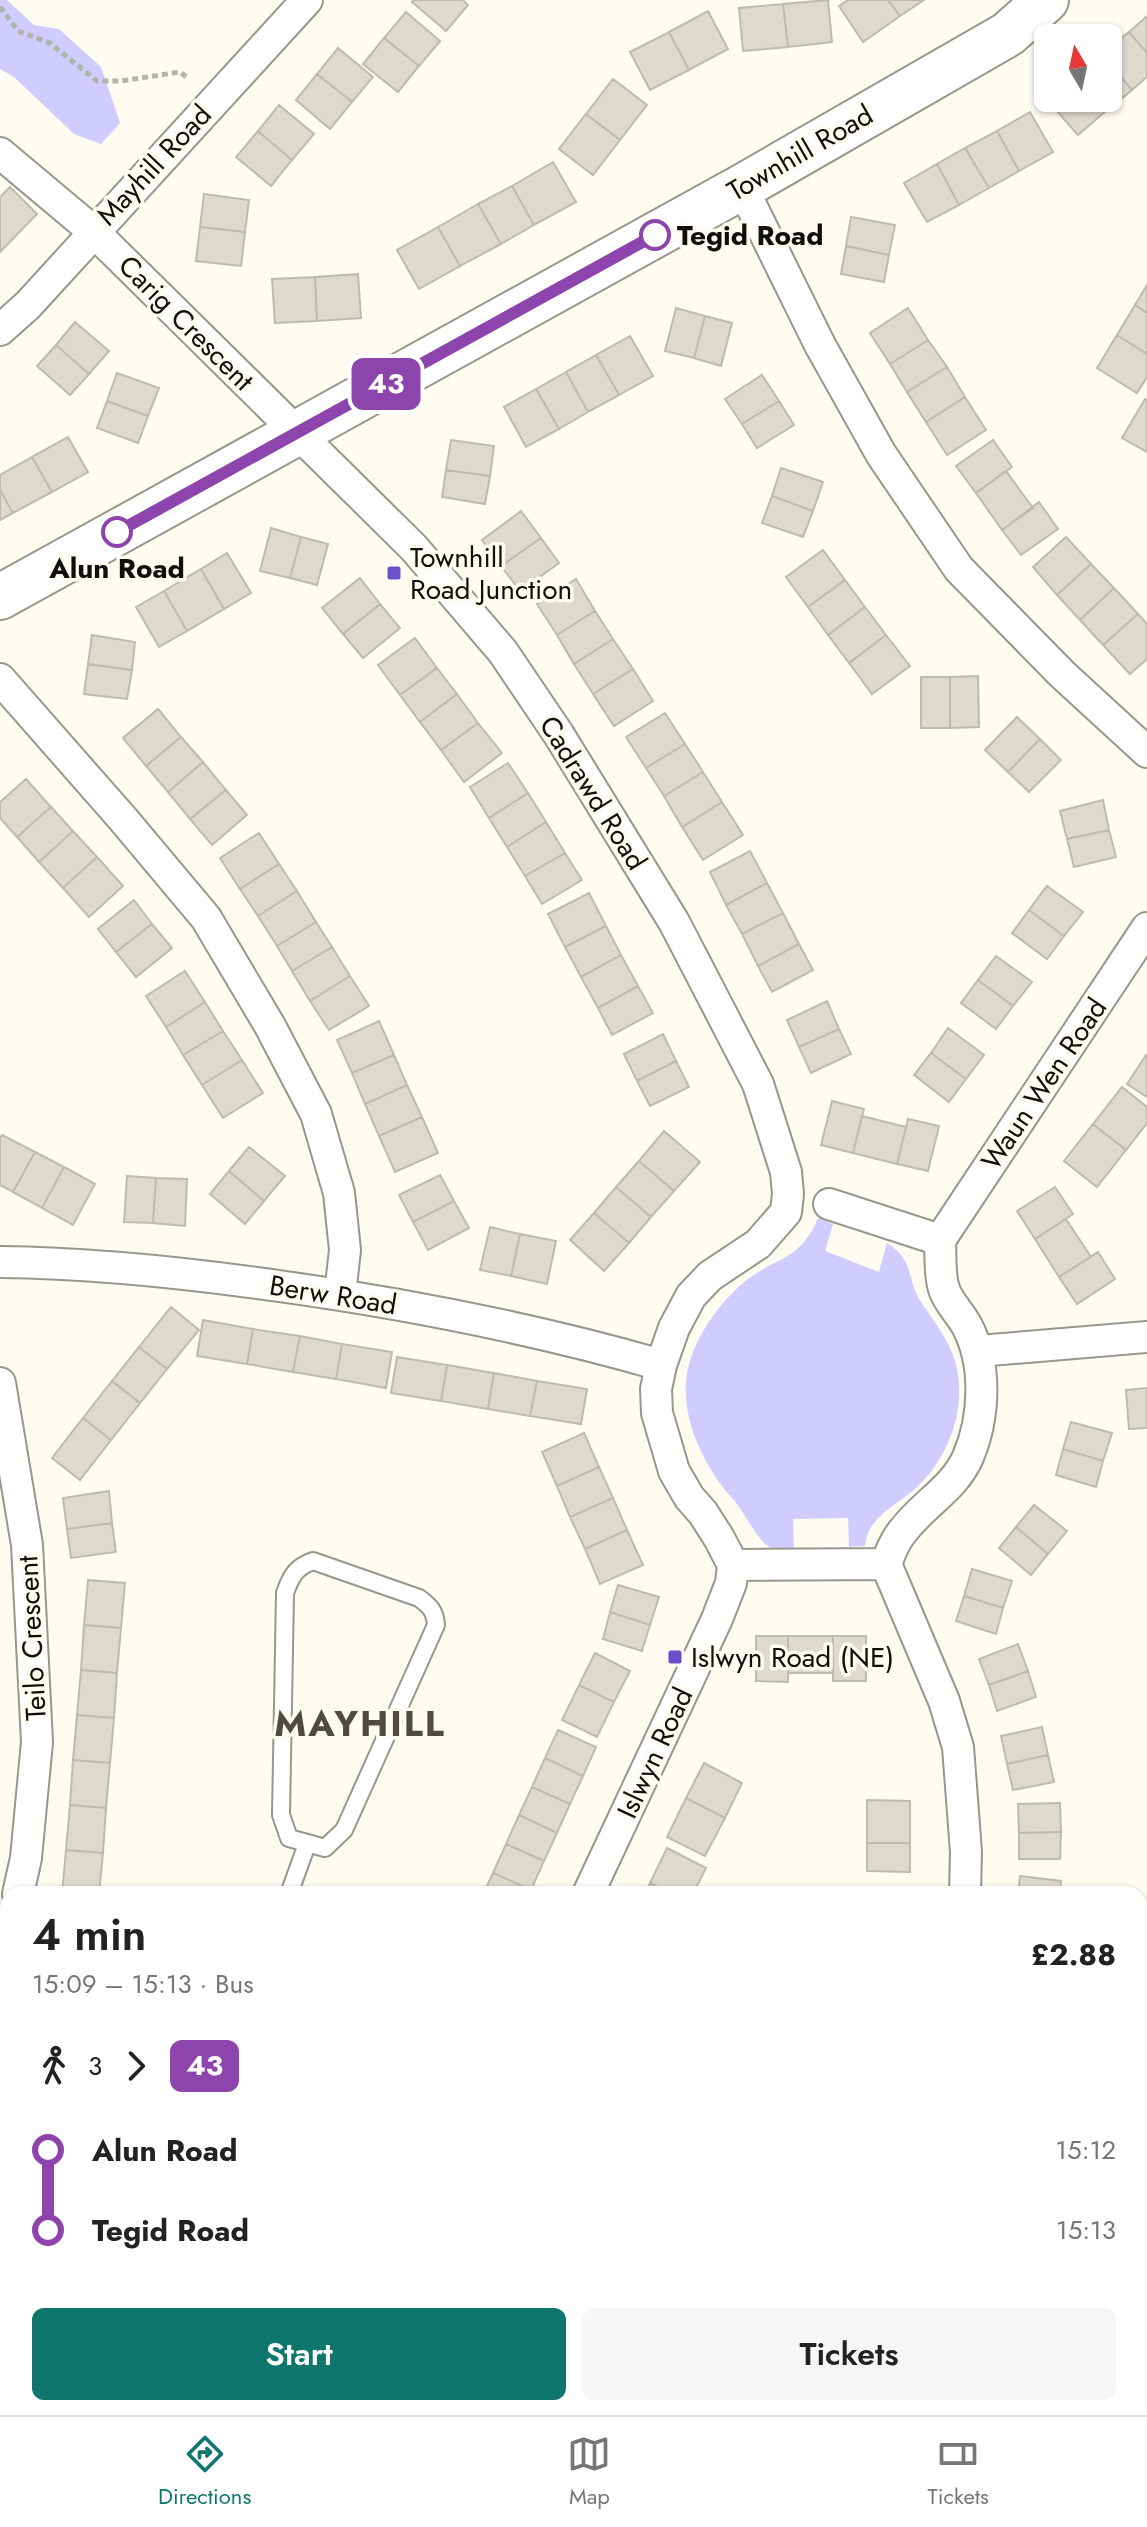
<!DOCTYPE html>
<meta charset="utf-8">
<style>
body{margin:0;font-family:Jost,sans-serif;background:#f6f6f6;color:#222;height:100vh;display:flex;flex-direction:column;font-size:30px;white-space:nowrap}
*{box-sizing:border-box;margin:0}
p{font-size:26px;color:#767676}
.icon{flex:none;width:44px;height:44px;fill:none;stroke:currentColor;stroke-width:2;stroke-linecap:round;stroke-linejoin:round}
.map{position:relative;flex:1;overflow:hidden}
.sheet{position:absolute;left:0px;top:1886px;width:1148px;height:530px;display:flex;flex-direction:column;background:#fff;border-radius:24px 24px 0 0;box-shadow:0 2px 6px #0004}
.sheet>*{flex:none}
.badge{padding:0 16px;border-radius:12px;font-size:28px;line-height:52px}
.needle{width:52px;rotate:351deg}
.buttons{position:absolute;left:1034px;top:24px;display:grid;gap:16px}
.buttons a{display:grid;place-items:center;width:88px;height:88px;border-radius:12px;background:#fff;box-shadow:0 2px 6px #0004;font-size:40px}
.map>.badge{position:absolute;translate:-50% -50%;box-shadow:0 0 0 4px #fff}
.legs{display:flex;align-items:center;gap:12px;height:88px;padding:0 32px;font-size:26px}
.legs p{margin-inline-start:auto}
.head{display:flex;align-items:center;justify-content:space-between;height:136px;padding:0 32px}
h1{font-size:44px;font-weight:600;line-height:60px}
.action{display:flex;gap:16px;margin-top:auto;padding:16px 32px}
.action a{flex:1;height:92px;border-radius:12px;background:#0f766e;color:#fff;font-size:32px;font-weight:600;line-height:92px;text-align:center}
.action a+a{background:#f6f6f6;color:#222}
ul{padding:0 32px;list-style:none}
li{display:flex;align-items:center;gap:28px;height:80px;font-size:30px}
li i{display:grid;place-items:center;width:12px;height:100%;margin:0 10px;background:currentColor}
li i::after{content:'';width:20px;height:20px;margin:-10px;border:6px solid;border-radius:50%;background:#fff}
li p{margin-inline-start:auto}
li:first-child i{background:linear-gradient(#0000 50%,currentColor 0)}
li:last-child i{background:linear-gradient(currentColor 50%,#0000 0)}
.tabs{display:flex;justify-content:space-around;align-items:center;height:112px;border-top:2px solid #e0e0e0;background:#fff;font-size:22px;color:#767676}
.tabs a{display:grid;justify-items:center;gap:4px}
.tabs .current{color:#0f766e}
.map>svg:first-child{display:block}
</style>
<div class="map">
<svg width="1147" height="2415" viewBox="0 0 1147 2415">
<rect width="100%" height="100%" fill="#fefcf0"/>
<path fill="#d0ccff" d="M0 0H7L34 25 59 29 101 67 120 123 101 144 74 134 14 77 0 69Z
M818 1218 833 1224 825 1251 879 1272 887 1243C915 1259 906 1282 923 1305 935 1322 947 1338 954 1358 969 1403 950 1457 916 1488 895 1507 868 1516 865 1546L849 1547 848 1518 793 1519 794 1548C787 1549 777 1550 770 1547 759 1543 743 1510 733 1499 706 1470 683 1424 686 1383 688 1347 715 1307 742 1284 772 1257 800 1263 818 1218Z"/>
<path fill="#dcd9cd" stroke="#bdbbaf" stroke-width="2" d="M413 0H463L468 5 446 31 412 2Z
M828 0 832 42 788 47 783 4Z
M848 0H888L900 16 863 42 839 6Z
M888 0H924L900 16Z
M783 4 788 47 743 51 739 8Z
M708 11 728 49 689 70 669 32Z
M406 12 440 41 419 66 384 38Z
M1147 16V53L1129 32Z
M669 32 689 70 650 90 630 52Z
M1129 32 1147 53V77L1132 90 1108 62V49Z
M384 38 419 66 398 92 363 64Z
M338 48 373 77 352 102 317 74Z
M1108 62 1132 90 1106 111 1095 98H1108Z
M317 74 352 102 330 129 296 100Z
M613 79 647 105 620 140 586 114Z
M1051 98H1095L1106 111 1078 135 1048 101Z
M279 105 314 134 292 160 258 131Z
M1030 112 1053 152 1019 171 997 131Z
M586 114 620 140 593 175 559 149Z
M258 131 292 160 271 186 236 157Z
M997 131 1019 171 989 188 965 148Z
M965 148 989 188 959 205 937 164Z
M553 162 576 202 534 225 512 186Z
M937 164 959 205 927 222 904 183Z
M512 186 534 225 501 244 478 204Z
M10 187 37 214 0 252V197Z
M204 194 249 200 245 232 200 227Z
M478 204 501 244 460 266 438 227Z
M851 217 895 225 889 255 846 246Z
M200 227 245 232 241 266 196 261Z
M438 227 460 266 419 289 397 250Z
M846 246 889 255 884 282 841 274Z
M358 274 361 318 317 321 315 277Z
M315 277 317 321 275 323 272 279Z
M1147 285V313L1135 305Z
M1135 305 1147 313V354L1117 335Z
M676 308 705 316 694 358 665 351Z
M908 308 928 340 890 364 870 333Z
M705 316 732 323 721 366 694 358Z
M75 322 109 351 89 374 56 345Z
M1117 335 1147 354V377L1137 393 1097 368Z
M630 336 653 376 619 395 596 355Z
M928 340 947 367 907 392 890 364Z
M56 345 89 374 70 395 37 366Z
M596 355 619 395 588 412 566 372Z
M947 367 965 397 926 422 907 392Z
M566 372 588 412 559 429 536 389Z
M117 373 159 388 148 416 107 401Z
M762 375 779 401 742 424 725 399Z
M536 389 559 429 526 447 504 407Z
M965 397 986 430 947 455 926 422Z
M1145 399 1147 400V452L1122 438Z
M107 401 148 416 138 443 97 428Z
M779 401 794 425 757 448 742 424Z
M68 437 88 472 52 492 32 457Z
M451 440 494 446 490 476 446 470Z
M993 440 1012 467 976 493 956 466Z
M32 457 52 492 13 513 0 490V475Z
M781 468 823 482 813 511 772 496Z
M446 470 490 476 485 504 442 497Z
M1006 471 1033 508 1002 530 976 493Z
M0 490 13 513 0 520Z
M772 496 813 511 803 537 762 523Z
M1039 502 1058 529 1021 555 1002 530Z
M521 511 541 538 501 566 482 540Z
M271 528 301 537 290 578 260 571Z
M301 537 328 544 317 585 290 578Z
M1066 537 1091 564 1057 595 1033 567Z
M541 538 559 563 520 591 501 566Z
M823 550 845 580 808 607 786 577Z
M227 553 251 593 224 609 201 569Z
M1091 564 1114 588 1080 620 1057 595Z
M201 569 224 609 187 631 164 591Z
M360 578 380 604 343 634 322 608Z
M576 579 595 611 557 635 537 604Z
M845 580 865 607 828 635 808 607Z
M1114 588 1138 614 1103 645 1080 620Z
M164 591 187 631 159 647 136 607Z
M380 604 400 628 363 658 343 634Z
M865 607 886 635 849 663 828 635Z
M595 611 613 639 574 664 557 635Z
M1138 614 1147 624V659L1130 674 1103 645Z
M92 635 135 642 132 670 88 664Z
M886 635 910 666 872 694 849 663Z
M415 638 437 668 400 695 378 665Z
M613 639 633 669 593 694 574 664Z
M88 664 132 670 127 699 84 694Z
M437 668 457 694 420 722 400 695Z
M633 669 653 701 614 726 593 694Z
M978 676 979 727 950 728V677Z
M921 677H950V728H921Z
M457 694 478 723 441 750 420 722Z
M158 709 181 737 146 766 123 738Z
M665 713 685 744 646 768 626 737Z
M1017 717 1040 739 1008 772 985 750Z
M478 723 502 753 464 782 441 750Z
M181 737 203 762 168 792 146 766Z
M1040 739 1061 760 1029 792 1008 772Z
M685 744 703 772 664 796 646 768Z
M203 762 226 790 190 819 168 792Z
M508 763 528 793 489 818 470 787Z
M703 772 722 802 682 827 664 796Z
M26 779 51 807 17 837 0 818V802Z
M226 790 247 815 212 845 190 819Z
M528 793 546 822 507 847 489 818Z
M1103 800 1109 830 1067 839 1060 811Z
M722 802 743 835 703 860 682 827Z
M51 807 73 831 39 862 17 837Z
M546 822 565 853 525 876 507 847Z
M1109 830 1116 857 1074 867 1067 839Z
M73 831 97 857 63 888 39 862Z
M259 833 279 864 240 889 220 858Z
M750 851 767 883 726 905 710 872Z
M565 853 582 880 542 904 525 876Z
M97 857 123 886 89 917 63 888Z
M279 864 297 891 258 916 240 889Z
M767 883 783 913 742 934 726 905Z
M1047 886 1083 912 1064 936 1029 910Z
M297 891 316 922 277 946 258 916Z
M589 893 606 926 565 947 548 914Z
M134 900 152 924 116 952 98 929Z
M1029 910 1064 936 1047 959 1012 933Z
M783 913 799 944 758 966 742 934Z
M316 922 332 947 292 971 277 946Z
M152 924 172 948 136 977 116 952Z
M606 926 621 955 581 977 565 947Z
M799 944 813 970 772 992 758 966Z
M332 947 350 976 310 1001 292 971Z
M621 955 638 986 598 1008 581 977Z
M996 956 1032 982 1013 1006 978 980Z
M185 971 205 1002 166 1027 146 996Z
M350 976 369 1006 329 1030 310 1001Z
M978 980 1013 1006 996 1029 961 1003Z
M638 986 653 1013 612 1035 598 1008Z
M827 1001 839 1029 799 1047 787 1020Z
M205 1002 223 1031 183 1055 166 1027Z
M379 1021 394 1055 352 1073 337 1040Z
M948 1028 984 1055 966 1079 931 1053Z
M839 1029 851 1054 811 1073 799 1047Z
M223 1031 242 1060 202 1085 183 1055Z
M663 1034 676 1061 637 1081 624 1054Z
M931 1053 966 1079 949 1102 914 1075Z
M394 1055 407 1085 365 1104 352 1073Z
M1146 1055 1147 1056V1097L1127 1084Z
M242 1060 263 1093 223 1118 202 1085Z
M676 1061 689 1087 650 1106 637 1081Z
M407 1085 422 1117 379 1136 365 1104Z
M1122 1087 1147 1107V1123L1126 1150 1093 1124Z
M832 1101 864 1109 853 1153 821 1145Z
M862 1116 906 1127 897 1164 853 1153Z
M422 1117 438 1153 395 1172 379 1136Z
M908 1119 939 1126 928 1171 897 1164Z
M1093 1124 1126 1150 1097 1187 1064 1161Z
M664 1131 700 1162 674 1191 639 1161Z
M2 1135 35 1152 13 1192 0 1185V1138Z
M249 1147 285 1176 264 1201 229 1171Z
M35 1152 64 1167 42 1208 13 1192Z
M639 1161 674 1191 651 1217 616 1187Z
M64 1167 95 1184 73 1225 42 1208Z
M229 1171 264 1201 245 1224 210 1194Z
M440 1175 454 1201 413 1222 399 1195Z
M127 1176 156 1178 153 1223 124 1222Z
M156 1178 187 1179 185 1226 153 1223Z
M616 1187 651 1217 629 1243 594 1213Z
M1055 1187 1073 1214 1035 1239 1017 1211Z
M454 1201 469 1228 428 1250 413 1222Z
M594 1213 629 1243 604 1271 570 1240Z
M1066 1219 1091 1257 1059 1277 1035 1239Z
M490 1227 520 1234 511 1276 480 1270Z
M520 1234 556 1241 547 1284 511 1276Z
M1098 1252 1115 1279 1077 1304 1059 1277Z
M171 1307 199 1330 167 1369 139 1347Z
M203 1320 253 1329 247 1364 197 1356Z
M253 1329 300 1336 293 1372 247 1364Z
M300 1336 342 1344 336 1379 293 1372Z
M342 1344 392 1352 386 1388 336 1379Z
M139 1347 167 1369 140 1403 112 1381Z
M397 1357 447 1365 441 1401 391 1393Z
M447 1365 494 1373 488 1409 441 1401Z
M494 1373 537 1381 530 1416 488 1409Z
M112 1381 140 1403 111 1440 83 1418Z
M537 1381 587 1389 581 1424 530 1416Z
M1147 1388V1428L1129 1429 1126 1390Z
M83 1418 111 1440 80 1480 52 1458Z
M1071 1422 1112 1433 1103 1461 1063 1449Z
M584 1433 599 1467 557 1486 542 1452Z
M1063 1449 1103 1461 1096 1487 1056 1475Z
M599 1467 613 1498 570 1517 557 1486Z
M109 1491 112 1523 67 1529 63 1498Z
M613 1498 627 1530 585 1549 570 1517Z
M1034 1505 1067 1531 1048 1554 1016 1527Z
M112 1523 116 1552 71 1558 67 1529Z
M1016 1527 1048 1554 1031 1575 999 1548Z
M627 1530 643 1565 600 1584 585 1549Z
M972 1569 1012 1581 1003 1608 964 1596Z
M88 1580 125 1583 121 1628 84 1625Z
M618 1585 659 1597 650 1625 610 1612Z
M964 1596 1003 1608 996 1634 956 1621Z
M610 1612 650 1625 642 1651 603 1639Z
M84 1625 121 1628 117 1673 81 1670Z
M756 1636H788V1682L756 1681Z
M788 1636H833V1673H788Z
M833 1636H866V1681H833Z
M1018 1644 1028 1671 989 1685 979 1659Z
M595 1653 630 1671 614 1702 579 1685Z
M81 1670 117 1673 114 1718 77 1715Z
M1028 1671 1036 1697 997 1711 989 1685Z
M579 1685 614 1702 597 1737 562 1720Z
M77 1715 114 1718 110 1763 73 1760Z
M1042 1727 1048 1755 1007 1764 1001 1736Z
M558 1730 596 1747 583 1776 545 1758Z
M1048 1755 1054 1782 1013 1790 1007 1764Z
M545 1758 583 1776 570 1804 532 1787Z
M73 1760 110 1763 106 1808 70 1805Z
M704 1763 742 1783 725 1818 686 1798Z
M532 1787 570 1804 557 1833 519 1815Z
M686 1798 725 1818 705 1856 667 1837Z
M867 1800 910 1801V1843H867Z
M1060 1803 1061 1832 1019 1833 1018 1804Z
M70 1805 106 1808 103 1853 66 1850Z
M519 1815 557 1833 544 1861 506 1844Z
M1061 1832 1060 1859H1019V1833Z
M867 1843H910V1872L867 1871Z
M506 1844 544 1861 531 1890 493 1873Z
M667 1848 706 1868 693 1894H672L650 1883Z
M66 1850 103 1853 99 1894H62Z
M493 1873 531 1890 529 1894H483Z
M1020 1876 1061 1881 1060 1894H1018Z
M650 1883 672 1894H644Z
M863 1888 907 1892V1894H863Z
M1147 2070V2104L1140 2101V2087Z
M1140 2101 1147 2104V2146L1140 2143Z
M0 2157 8 2160V2200L0 2197Z
M0 2197 8 2200 7 2240 0 2238Z
M244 2408H293L289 2415H241Z
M415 2408H427L441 2415H411Z
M427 2408H463L459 2415H441Z
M748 2408H798L796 2415H746Z
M974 2408H1018L1016 2415H971Z"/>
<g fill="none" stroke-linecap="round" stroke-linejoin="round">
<g stroke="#99968b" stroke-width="20">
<path id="lane" d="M313 1561 419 1598C430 1606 435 1611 436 1625L344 1830 325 1848 289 1838 281 1815 285 1593C291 1576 296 1567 313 1561Z
M289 1894 307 1844
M77 2415 80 2408
M605 2415 608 2408"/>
</g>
<g stroke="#99968b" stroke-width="34">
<path id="street" d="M0 153 93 231 414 548 503 652 559 735 674 922 758 1084 786 1172 788 1194 786 1212 758 1244 710 1276 691 1296 674 1328 661 1365 656 1389 657 1413 674 1471 689 1497 703 1513 719 1538 733 1565
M742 187 820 345 881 454 959 569 1062 674 1147 752
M0 330 28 305 307 0
M0 679 123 819 206 918 270 1026 316 1114 339 1193 345 1250 340 1294
M829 1204 940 1240C941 1256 939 1274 944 1289 948 1302 960 1313 967 1326 987 1364 985 1417 968 1457 954 1489 923 1504 903 1531 895 1540 890 1553 886 1564
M940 1240 1147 928
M0 1262C93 1263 187 1273 279 1286 408 1304 536 1329 661 1365
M978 1351 1147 1337
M0 1383 27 1545 37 1742 26 1858 18 1894
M886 1564 944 1701 958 1747 966 1852 965 1894
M733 1565 886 1564
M588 1894 717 1619 731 1583 733 1565
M0 1976 8 1946
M1140 2322 1147 2307
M346 2415 349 2408
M862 2415 865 2408
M1105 2415 1107 2408"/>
</g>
<g stroke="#99968b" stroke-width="48">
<path id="secondary" d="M0 597 742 187 1008 34 1046 0"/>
</g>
<path stroke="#b4b3a9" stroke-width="5" stroke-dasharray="6 4" stroke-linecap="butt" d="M0 7 18 31 50 43 97 81H121L180 72 189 79
M0 2130 8 2134"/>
<use href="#lane" stroke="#fff" stroke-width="16"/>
<use href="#street" stroke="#fff" stroke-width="30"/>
<use href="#secondary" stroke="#fff" stroke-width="44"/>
</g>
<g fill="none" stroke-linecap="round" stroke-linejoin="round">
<g stroke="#fff" stroke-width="18">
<path id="line-1" d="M117 532 655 235"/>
</g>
<use href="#line-1" stroke="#8e44ad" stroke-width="12"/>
</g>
<g fill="#fff" stroke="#8e44ad" stroke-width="4">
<circle cx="655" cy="235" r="14"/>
<circle cx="117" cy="532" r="14"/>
</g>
<g fill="#6a50c9" stroke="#fefcf0" stroke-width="3">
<rect x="386" y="565" width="16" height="16" rx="4"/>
<rect x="667" y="1649" width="16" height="16" rx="4"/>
</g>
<g text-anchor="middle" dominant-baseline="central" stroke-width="7" stroke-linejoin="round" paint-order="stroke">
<g font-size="28" fill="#100f0b" stroke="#fefcf0">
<text transform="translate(800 153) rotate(-30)">Townhill Road</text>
<text transform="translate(154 165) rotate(-47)">Mayhill Road</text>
<text transform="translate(186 323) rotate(45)">Carig Crescent</text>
<text transform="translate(593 793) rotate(58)">Cadrawd Road</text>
<text transform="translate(1044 1084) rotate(-56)">Waun Wen Road</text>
<text transform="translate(333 1295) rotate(9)">Berw Road</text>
<text transform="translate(32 1638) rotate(-93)">Teilo Crescent</text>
<text transform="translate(655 1753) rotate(-65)">Islwyn Road</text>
</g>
<g font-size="28" font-weight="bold" fill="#100f0b" stroke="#fefcf0" text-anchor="start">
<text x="677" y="235">Tegid Road</text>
<text x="117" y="568" text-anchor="middle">Alun Road</text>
</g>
<g font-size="28" fill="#100f0b" stroke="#fefcf0" text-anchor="start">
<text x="410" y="557">Townhill<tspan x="410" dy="32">Road Junction</tspan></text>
<text x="691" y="1657">Islwyn Road (NE)</text>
</g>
<g font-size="36" font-weight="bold" letter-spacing="2" fill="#4e4c42" stroke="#fefcf0">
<text x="360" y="1723">MAYHILL</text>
</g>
</g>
</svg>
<div class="buttons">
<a><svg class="needle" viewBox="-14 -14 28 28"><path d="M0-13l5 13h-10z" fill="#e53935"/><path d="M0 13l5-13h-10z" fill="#767676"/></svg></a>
</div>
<b class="badge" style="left:386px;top:384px;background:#8e44ad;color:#fff">43</b>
<section class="sheet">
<div class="head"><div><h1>4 min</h1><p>15:09 – 15:13 · Bus</p></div><b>£2.88</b></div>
<div class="legs"><svg class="icon" aria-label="walk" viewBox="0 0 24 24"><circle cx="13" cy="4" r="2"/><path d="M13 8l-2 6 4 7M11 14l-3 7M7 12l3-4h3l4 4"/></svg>3<svg class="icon" aria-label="forward" viewBox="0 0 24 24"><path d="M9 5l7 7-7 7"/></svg><b class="badge" style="background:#8e44ad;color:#fff">43</b></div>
<ul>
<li><i style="color:#8e44ad"></i><b>Alun Road</b><p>15:12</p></li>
<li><i style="color:#8e44ad"></i><b>Tegid Road</b><p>15:13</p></li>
</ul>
<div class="action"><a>Start</a><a>Tickets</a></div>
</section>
</div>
<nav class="tabs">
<a class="current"><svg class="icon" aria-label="directions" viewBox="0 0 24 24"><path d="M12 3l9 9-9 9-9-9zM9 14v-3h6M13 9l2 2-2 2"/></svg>Directions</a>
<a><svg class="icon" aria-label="map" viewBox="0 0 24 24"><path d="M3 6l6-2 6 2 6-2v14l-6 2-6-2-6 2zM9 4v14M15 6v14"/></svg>Map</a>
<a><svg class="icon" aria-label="tickets" viewBox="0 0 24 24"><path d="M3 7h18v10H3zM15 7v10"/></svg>Tickets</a>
</nav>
